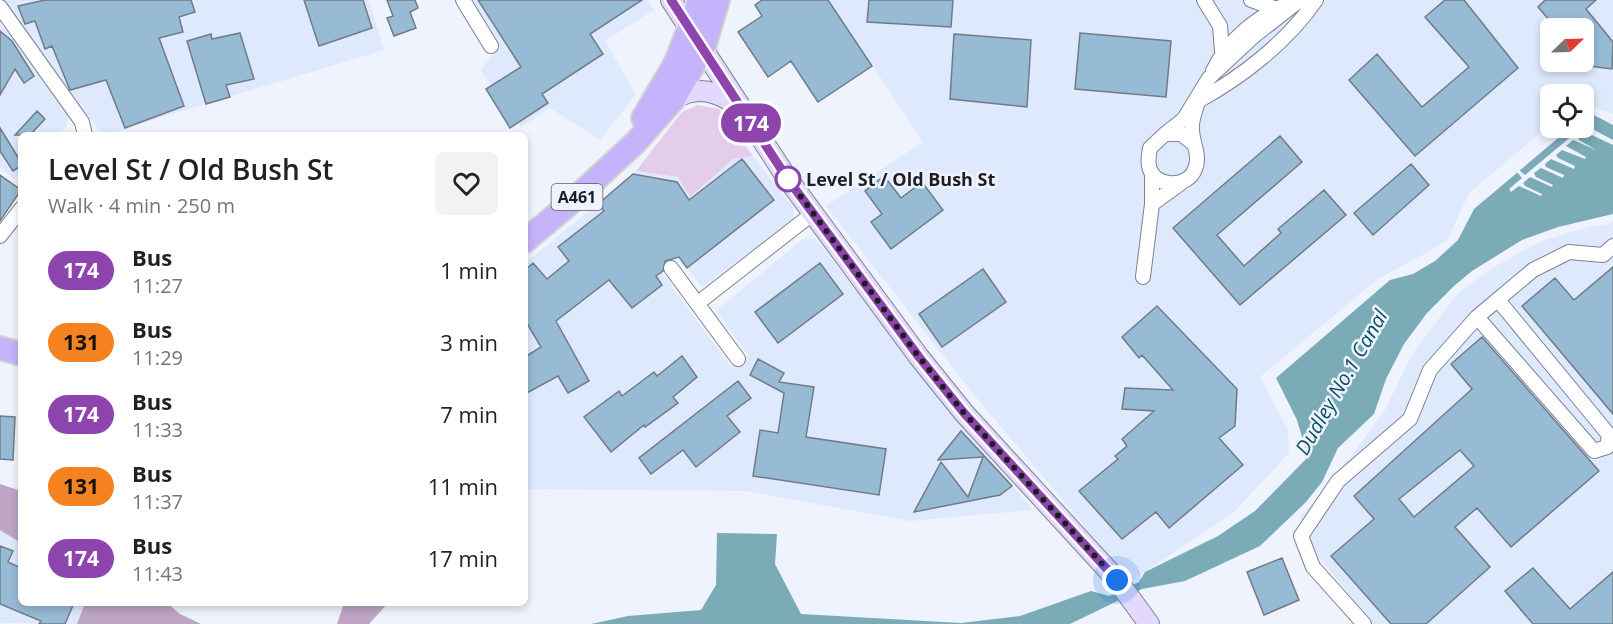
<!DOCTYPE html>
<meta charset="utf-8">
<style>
body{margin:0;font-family:"Open Sans",sans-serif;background:#f2f2f2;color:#222;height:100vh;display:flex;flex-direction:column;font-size:22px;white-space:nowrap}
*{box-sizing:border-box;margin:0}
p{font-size:20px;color:#767676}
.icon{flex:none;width:33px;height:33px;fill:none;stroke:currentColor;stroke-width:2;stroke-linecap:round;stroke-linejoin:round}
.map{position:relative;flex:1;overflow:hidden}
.side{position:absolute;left:18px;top:132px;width:510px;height:474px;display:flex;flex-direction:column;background:#fff;border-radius:9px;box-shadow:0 3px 9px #0003}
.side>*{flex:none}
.badge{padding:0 12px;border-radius:20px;font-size:21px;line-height:39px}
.needle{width:39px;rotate:67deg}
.fabs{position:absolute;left:1540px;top:18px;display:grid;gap:12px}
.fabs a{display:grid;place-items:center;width:54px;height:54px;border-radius:9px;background:#fff;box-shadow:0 3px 9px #0003;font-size:30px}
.you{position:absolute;width:30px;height:30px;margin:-15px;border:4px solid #fff;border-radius:50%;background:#1a73e8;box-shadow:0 0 0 9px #1a73e833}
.map>.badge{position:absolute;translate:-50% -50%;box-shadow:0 0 0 3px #fff}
.round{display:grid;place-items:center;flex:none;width:63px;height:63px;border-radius:9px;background:#f2f2f2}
.summary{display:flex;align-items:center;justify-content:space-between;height:102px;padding:0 30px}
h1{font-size:28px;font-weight:600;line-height:45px}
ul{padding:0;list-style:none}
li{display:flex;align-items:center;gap:18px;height:72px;padding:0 30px}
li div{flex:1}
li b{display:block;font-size:22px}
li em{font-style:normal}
li .badge{min-width:66px;font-weight:700;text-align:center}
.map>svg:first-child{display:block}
</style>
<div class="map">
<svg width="1613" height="624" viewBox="0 0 1613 624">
<rect width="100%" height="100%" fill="#eef3fe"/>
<path fill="#dfe9fd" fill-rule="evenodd" d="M0 0H369L384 50 103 135 76 98 5 18Z
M473 0H648L654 10 605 41 636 94 600 140 550 108 521 127 481 70 498 47Z
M829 0H1613V114L1584 104V94H1551V124L1469 193 1447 241 1378 279 1260 377 1288 430 1289 453 1234 512 1131 581 975 396 826 206 923 142ZM1551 28H1584V62H1551Z
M0 24 10 34 68 116 66 127 58 135H21V172L14 179 0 168Z
M753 156 794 209 792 221 702 287 620 185 636 171 678 177 690 196 733 159Z
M598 204 661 272 732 368 748 355 716 311 803 239 815 238 960 423 1033 510 910 521 746 491 530 489 525 492V263Z
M1613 221V624H1372L1318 556 1300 517 1331 483 1385 410 1411 356 1459 292 1493 268 1541 241 1592 226 1608 225Z
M0 499 21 512V603H102L94 624 0 623Z"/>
<path fill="#e4cdea" d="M698 105 719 109 753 156 733 159 690 197 678 177 636 171 682 112Z"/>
<path fill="#bea5c5" d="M0 484 21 491V543L0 530Z
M85 603H167L180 614 201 624H77Z
M344 603H388L369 624H337Z"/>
<path fill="#7babb7" d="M1588 112 1613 125V214L1558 227 1522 240 1472 271 1454 286 1427 313 1404 344 1386 379 1374 414 1338 448 1322 482 1306 502 1260 546 1185 581 1142 589 1070 624H591L628 616 701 610 716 585 717 533 777 534 775 564 801 614 961 623 1020 616 1091 591 1109 596 1139 582 1145 572 1218 536 1255 511 1308 457 1297 420 1276 378 1390 280 1413 274 1435 261 1458 240 1474 209 1570 128H1584V116Z"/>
<path fill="#eef3fe" d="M1585 125 1613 140V145L1583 131 1578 136 1579 140 1596 150 1573 140 1566 146 1586 157 1585 159 1562 150 1556 155 1558 158 1575 166 1574 169 1551 159 1545 164 1546 167 1564 175 1563 178 1541 168 1534 173 1536 177 1553 185 1552 187 1530 177 1523 183 1525 186 1542 194 1541 196 1519 186 1511 192 1509 189 1522 178 1517 172 1519 170 1525 175Z"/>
<path fill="#97bad5" stroke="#707c85" stroke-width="1.5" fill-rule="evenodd" d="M45 0H191L195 12 179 17 183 32 159 38 184 106 125 128 106 80 70 90 52 46 45 49 35 21 25 24 18 6Z
M304 0H363L372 28 319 46Z
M387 0H415L418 8 410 12 416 28 394 36 387 18 393 16Z
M478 0H642L590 34 603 54 542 94 548 103 510 128 486 89 521 67Z
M762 0H828L872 66 818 102 791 61 768 77 738 32 762 16 755 5Z
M869 0H953L951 27 867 22Z
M1445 0H1464L1518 68 1415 156 1349 80 1377 54 1422 107 1469 67 1425 17Z
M1545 0H1596L1586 9 1613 42 1612 69 1589 66 1584 61V28H1556L1538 7Z
M0 31 12 41 34 76 24 83 15 69 0 95Z
M240 33 254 79 226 85 230 97 206 104 187 41 211 34 212 39Z
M1080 33 1171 41 1166 97 1075 89Z
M954 34 1031 40 1027 107 950 99Z
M37 111 45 119 30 135H15Z
M0 128 21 162V166L13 171 0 151Z
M1280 136 1302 162 1217 235 1244 266 1281 233 1278 229 1324 190 1346 215 1240 305 1173 228Z
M742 159 774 200 687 268 679 257 665 261 663 271 656 276 662 285 632 308 609 280 556 321 589 381 568 393 558 376 525 394V357L541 347 525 320V270L533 263 547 279 569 261 558 247 604 211 598 204 633 174 677 182 689 200Z
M1411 164 1429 185 1373 235 1354 213Z
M0 175 21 190 0 221Z
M884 176 901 198 922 182 943 210 891 249 871 222 882 214 865 191Z
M820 263 843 294 778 343 755 312Z
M1613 267V414L1522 306 1555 278 1574 300Z
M983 269 1006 302 942 347 919 314Z
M1157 306 1237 389 1235 426 1219 438 1243 465 1169 528 1156 512 1122 539 1079 491 1118 459 1115 456 1127 446 1122 439 1154 411 1122 409 1125 388 1173 390 1142 355 1139 358 1122 337Z
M1482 337 1599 471 1511 547 1477 508 1455 527 1490 567 1426 624H1391L1331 556 1374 519 1354 496 1472 389 1451 364ZM1460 450 1474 466 1414 517 1399 499Z
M682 356 697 377 673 397 678 403 645 427 644 425 611 452 584 417 619 391 622 396 654 372 657 376Z
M758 359 784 373 779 382 814 387 806 437 886 449 879 495 753 476 760 430 778 433 784 393 750 375Z
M738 381 751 398 727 416 740 432 696 467 683 450 651 474 639 458Z
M0 416 15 417 13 460 0 459Z
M961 431 1012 486 1000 495 914 512 941 462 968 497 983 457 938 460Z
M0 546 13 551 8 562 21 568V603H74L65 624H39L41 621 0 604Z
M1282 558 1299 600 1264 615 1247 572Z
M1533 568 1570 609 1613 572V624H1533L1505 591Z"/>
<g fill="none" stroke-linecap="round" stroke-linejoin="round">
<g stroke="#7d838f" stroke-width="16">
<path id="street" d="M463 0 491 46
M1204 0 1220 26 1222 51
M1251 0 1277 9
M0 7 82 122 85 135
M1213 71C1227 41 1259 14 1291 3
M1198 101C1242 77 1287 42 1316 0
M1165 134 1184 119 1209 78 1254 36 1300 0
M1194 144 1181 134H1165L1150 148C1149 153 1148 161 1149 166 1153 188 1188 189 1195 169 1201 155 1192 144 1192 129 1191 120 1196 110 1198 101
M1152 173V204L1181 183
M0 236 21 209
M671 268 738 359
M1143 277 1152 204
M698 303 812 214
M1477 317 1594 451 1607 447 1609 435 1498 300
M1364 624 1313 567 1301 536 1338 481 1410 419 1430 370 1477 317 1533 270 1569 252 1603 255 1613 246"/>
</g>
<g stroke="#7d838f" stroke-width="22">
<path id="secondary" d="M671 0 787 178 919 357 964 413 1117 580 1149 624
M674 99C698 85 717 91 738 106"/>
</g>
<g stroke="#d2d2d3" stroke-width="26">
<path id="primary" d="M643 118 676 62 700 0
M525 241 568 205 636 142 674 99 704 47 718 0
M0 348 21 354"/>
</g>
<use href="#street" stroke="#fff" stroke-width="14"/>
<use href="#secondary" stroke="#e2d9fd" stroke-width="20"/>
<use href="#primary" stroke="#c5b3fb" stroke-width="22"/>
</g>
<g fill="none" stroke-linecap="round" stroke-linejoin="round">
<g stroke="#fff" stroke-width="14">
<path id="line" d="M671 0 787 178 919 357 964 413 1117 580"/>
</g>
<use href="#line" stroke="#8e44ad" stroke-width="9"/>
<path stroke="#1c1e23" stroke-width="6" stroke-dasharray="0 10.8" d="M788 179 919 357 964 413 1117 580"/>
</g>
<circle fill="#fff" stroke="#8e44ad" stroke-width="3" cx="788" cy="179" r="12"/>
<g text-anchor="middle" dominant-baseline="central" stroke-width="5" stroke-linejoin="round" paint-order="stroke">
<rect fill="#eef3fe" stroke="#5b5e65" stroke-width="1.5" x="551.5" y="184" width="51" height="26" rx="4.5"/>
<g font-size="16" font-weight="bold" fill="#1c1e23">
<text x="577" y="197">A461</text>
</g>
<g font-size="18" font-weight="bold" fill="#1c1e23" stroke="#eef3fe" text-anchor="start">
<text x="806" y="179">Level St / Old Bush St</text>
</g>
<g font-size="20" font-style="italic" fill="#09515e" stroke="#eef3fe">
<text transform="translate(1341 382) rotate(-60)">Dudley No.1 Canal</text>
</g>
</g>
</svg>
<div class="fabs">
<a><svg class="needle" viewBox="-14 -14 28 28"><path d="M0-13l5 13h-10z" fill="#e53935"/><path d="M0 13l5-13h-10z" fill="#767676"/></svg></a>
<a><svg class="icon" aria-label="locate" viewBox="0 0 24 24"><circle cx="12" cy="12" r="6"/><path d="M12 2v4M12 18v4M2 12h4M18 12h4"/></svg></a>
</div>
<div class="you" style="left:1117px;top:580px"></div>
<b class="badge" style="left:751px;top:123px;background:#8e44ad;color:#fff">174</b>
<section class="side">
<div class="summary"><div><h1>Level St / Old Bush St</h1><p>Walk · 4 min · 250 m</p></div><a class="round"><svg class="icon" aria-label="heart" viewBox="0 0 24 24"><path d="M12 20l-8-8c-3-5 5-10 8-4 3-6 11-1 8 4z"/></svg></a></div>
<ul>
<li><span class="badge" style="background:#8e44ad;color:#fff">174</span><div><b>Bus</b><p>11:27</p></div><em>1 min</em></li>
<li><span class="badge" style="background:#f58220;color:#111">131</span><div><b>Bus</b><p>11:29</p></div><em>3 min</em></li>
<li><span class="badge" style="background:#8e44ad;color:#fff">174</span><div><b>Bus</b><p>11:33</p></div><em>7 min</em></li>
<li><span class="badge" style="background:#f58220;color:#111">131</span><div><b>Bus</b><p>11:37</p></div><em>11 min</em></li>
<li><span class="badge" style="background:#8e44ad;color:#fff">174</span><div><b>Bus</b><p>11:43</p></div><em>17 min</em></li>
</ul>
</section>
</div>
